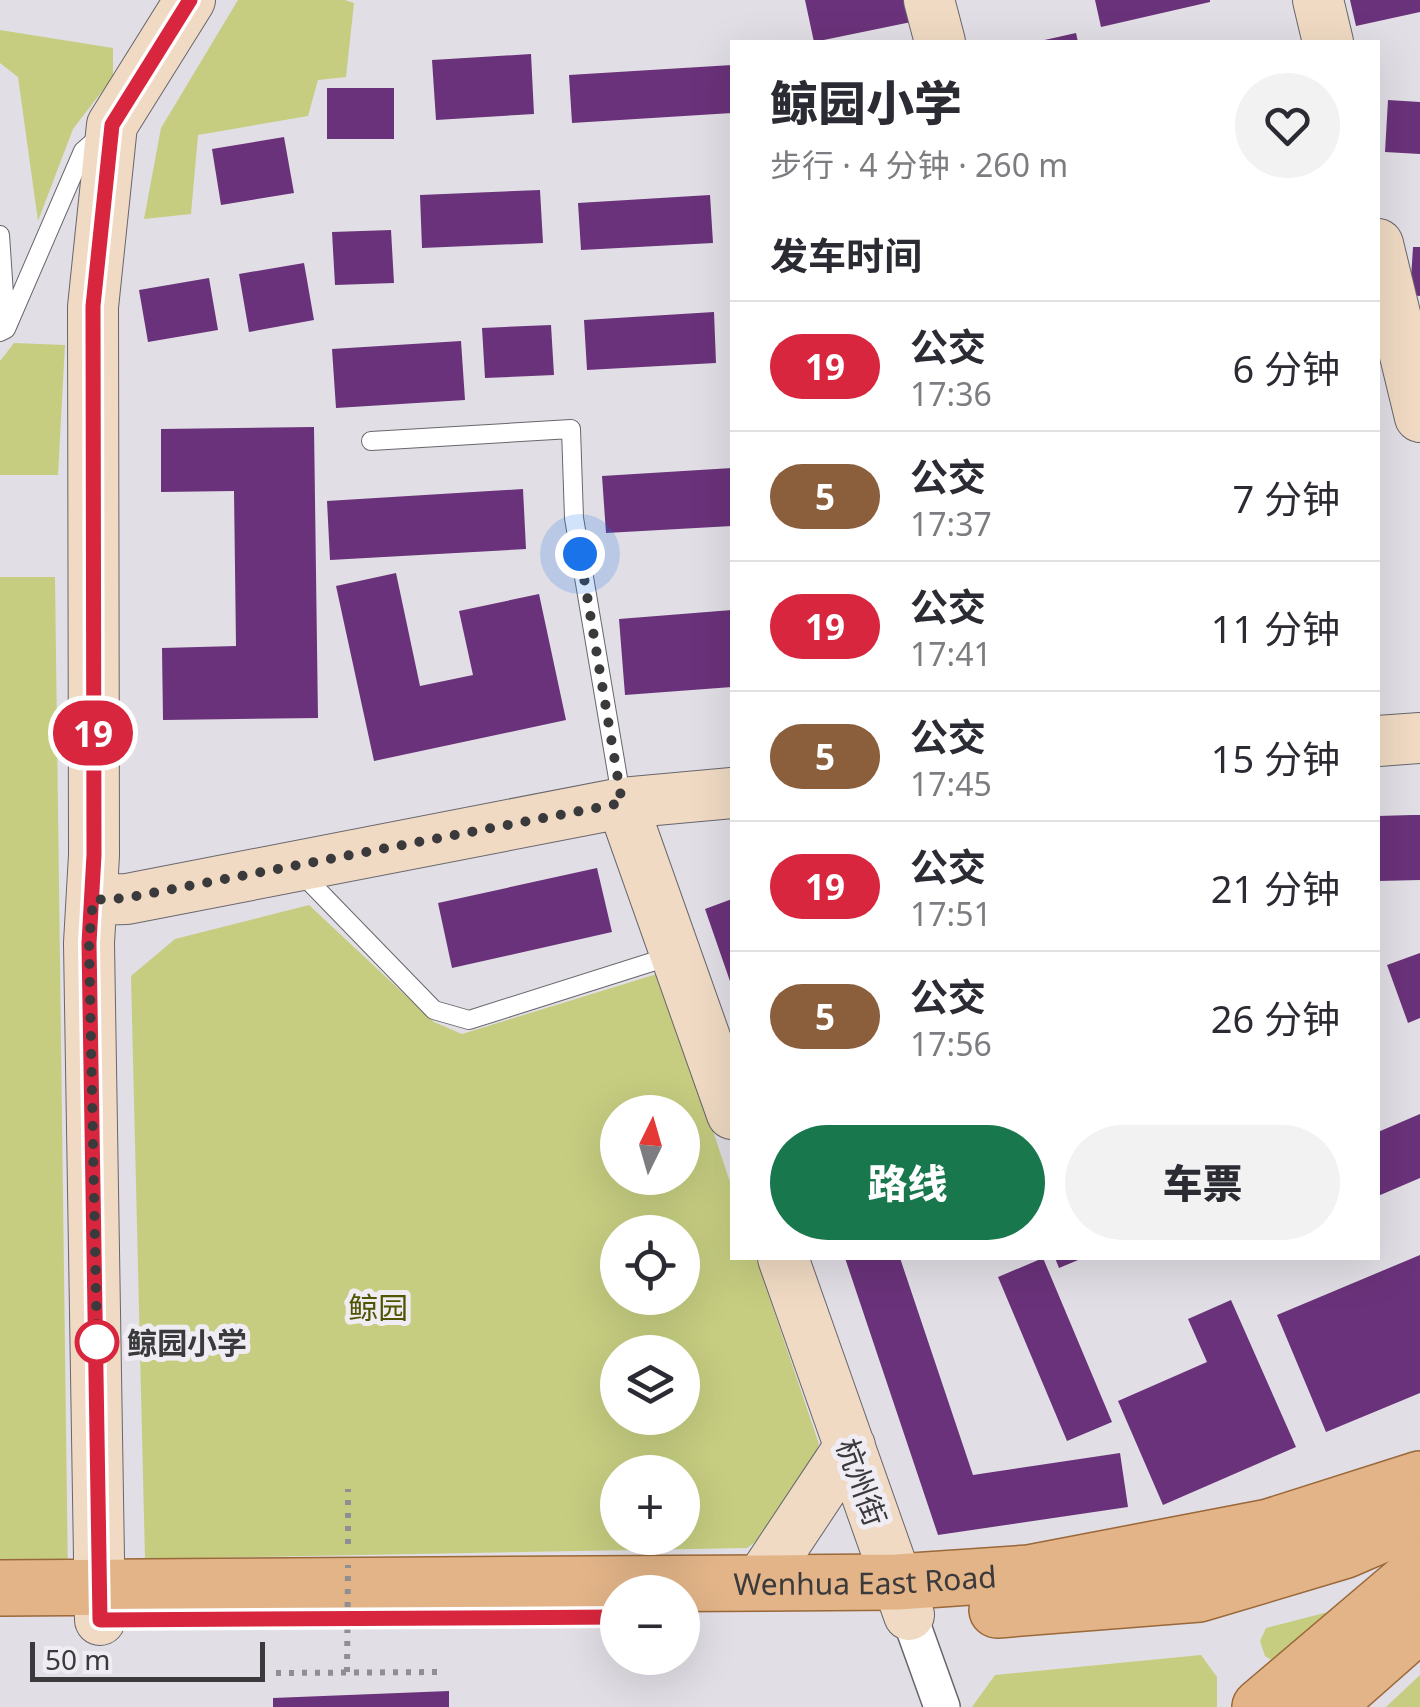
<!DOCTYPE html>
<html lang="zh">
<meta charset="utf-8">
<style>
body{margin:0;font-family:"Noto Sans","Noto Sans SC",sans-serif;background:#f2f2f3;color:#2b2b33;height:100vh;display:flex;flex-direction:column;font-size:38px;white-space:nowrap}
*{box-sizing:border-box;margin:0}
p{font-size:32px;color:#7c7c81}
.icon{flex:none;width:55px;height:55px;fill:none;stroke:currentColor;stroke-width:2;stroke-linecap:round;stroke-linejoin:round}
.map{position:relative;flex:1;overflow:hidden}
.side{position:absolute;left:730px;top:40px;width:650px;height:1220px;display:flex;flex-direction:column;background:#fff;border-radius:0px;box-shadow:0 10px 40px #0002}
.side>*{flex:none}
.badge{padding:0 20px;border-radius:32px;font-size:35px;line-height:65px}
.needle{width:65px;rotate:5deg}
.buttons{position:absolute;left:600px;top:1095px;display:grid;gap:20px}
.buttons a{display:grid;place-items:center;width:100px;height:100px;border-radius:50%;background:#fff;box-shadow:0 10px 40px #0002;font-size:50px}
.scale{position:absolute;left:30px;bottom:25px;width:235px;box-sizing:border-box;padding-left:10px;border:5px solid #3a393b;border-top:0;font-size:28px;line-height:35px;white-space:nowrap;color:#3a393b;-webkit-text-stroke:8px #efecf3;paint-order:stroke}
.you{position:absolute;width:50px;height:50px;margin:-25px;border:8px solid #fff;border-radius:50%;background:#1a73e8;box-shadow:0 0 0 15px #1a73e833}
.map>.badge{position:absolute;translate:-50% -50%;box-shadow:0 0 0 5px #fff}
h2{padding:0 40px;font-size:38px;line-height:90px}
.round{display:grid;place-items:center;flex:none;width:105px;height:105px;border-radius:52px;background:#f2f2f3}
.headline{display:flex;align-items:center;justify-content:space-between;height:170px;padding:0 40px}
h1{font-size:48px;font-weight:800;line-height:75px}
.action{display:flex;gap:20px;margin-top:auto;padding:20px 40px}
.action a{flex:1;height:115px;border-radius:60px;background:#19774e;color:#fff;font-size:40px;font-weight:800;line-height:115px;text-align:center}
.action a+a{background:#f2f2f3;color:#2b2b33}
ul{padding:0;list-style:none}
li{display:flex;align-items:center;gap:30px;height:130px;padding:0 40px;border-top:2px solid #e1e1e2}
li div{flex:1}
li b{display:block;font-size:38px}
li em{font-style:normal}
li .badge{min-width:110px;font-weight:700;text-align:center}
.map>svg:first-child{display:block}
</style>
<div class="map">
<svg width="1420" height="1707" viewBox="0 0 1420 1707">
<rect width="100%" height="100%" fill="#e1dfe5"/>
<path fill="#c6cd80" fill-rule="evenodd" d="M238 0H345L354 3 346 77 318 80 308 116 198 135 191 214 144 219 161 128Z
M0 30 113 48V77L73 129 38 221 18 77 0 63Z
M14 343 65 345 58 475H0V361Z
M0 577H55L68 1582 0 1583Z
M309 905 434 1022 462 1034 660 973 732 1188V1258H756L819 1444 796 1512 747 1548 145 1559 131 976 175 939ZM618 1112H682V1178H618ZM618 1232H682V1298H618ZM618 1352H682V1418H618ZM618 1472H682V1538H618Z
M1355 1605 1275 1662 1265 1656 1260 1641 1266 1628Z
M1201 1655 1217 1677V1707H972L995 1675Z
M1420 1675V1707H1386Z"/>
<path fill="#6a327a" d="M805 0H912L916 21 814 42Z
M1095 0H1210V2L1101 27Z
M1350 0H1420V12L1356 26Z
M1076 33 1078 42H1040V41Z
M531 54 534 114 436 120 432 60Z
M732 65V113L572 123 569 75Z
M327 88H394V139H327Z
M1388 100 1420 102V154L1385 152Z
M284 137 294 193 221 205 212 149Z
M540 190 543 243 422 248 420 195Z
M710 195 713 243 581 250 578 203Z
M391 230 394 283 335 285 332 232Z
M1413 247H1420V296L1410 295Z
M304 263 314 320 249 332 239 274Z
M209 278 218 330 148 342 139 290Z
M714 312 716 363 587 370 584 320Z
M551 325 554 375 485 378 482 328Z
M461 341 465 400 336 408 332 349Z
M314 427 318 718 163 720 162 648 236 646 234 491 161 492V429Z
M732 468V526L606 533 602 476Z
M523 489 526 549 330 560 327 501Z
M396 573 420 686 473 675 459 611 539 594 566 720 374 761 336 586Z
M732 610V687L625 695 619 619Z
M1412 815H1420V880L1378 881V816Z
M597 868 612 932 452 968 438 903Z
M732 899V987L705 909Z
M1420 953V1018L1408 1023 1387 965Z
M1420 1114V1178L1378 1196V1132Z
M1420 1255V1393L1326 1432 1277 1315Z
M845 1258H900L973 1475 1120 1453 1128 1507 938 1535Z
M1043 1258 1112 1422 1067 1441 998 1277Z
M1055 1258H1083L1059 1268Z
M1231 1300 1296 1447 1163 1505 1118 1401 1207 1362 1188 1319Z
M449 1691V1707H273V1698Z"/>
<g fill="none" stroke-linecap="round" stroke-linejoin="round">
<g stroke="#68666c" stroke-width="20">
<path id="lane" d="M0 235 6 324
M0 332 6 329 83 151 100 136
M371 441 571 429 574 518 622 802
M302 874 434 1010 469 1020 671 956"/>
</g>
<g stroke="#68666c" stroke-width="38">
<path id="street" d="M909 1615 942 1707"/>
</g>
<g stroke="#68666c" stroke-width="52">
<path id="secondary" d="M929 0 940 42
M1318 0 1328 42
M1378 244 1420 417
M1378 741 1420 738
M622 803 732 1114
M93 900 127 899 622 803 732 793
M783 1258 909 1615
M759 1583 850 1446
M100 1620 89 943 94 855 93 307 112 125 190 0"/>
</g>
<g stroke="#9a6839" stroke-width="58">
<g id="primary">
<path id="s1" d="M0 1588 897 1582 1029 1573 1269 1527 1420 1479"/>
<path d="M997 1610 1199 1594 1343 1551 1420 1518"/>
<path d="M1260 1707 1420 1571"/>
<path d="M1325 1707 1420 1623"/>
</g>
</g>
<path stroke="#8f8e92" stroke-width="6" stroke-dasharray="5 8" stroke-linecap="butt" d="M348 1544V1489
M276 1673 443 1672"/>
<use href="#lane" stroke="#fff" stroke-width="18"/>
<use href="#street" stroke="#fff" stroke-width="35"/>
<use href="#secondary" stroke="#f0dac3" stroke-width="50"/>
<use href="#primary" stroke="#e2b488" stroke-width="55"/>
<path stroke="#8f8e92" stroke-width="6" stroke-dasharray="5 8" stroke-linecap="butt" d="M347 1672 348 1565"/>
</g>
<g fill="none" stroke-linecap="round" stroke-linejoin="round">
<g stroke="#fff" stroke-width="22">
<path id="line" d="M190 0 112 125 93 306 94 855 89 943 100 1620 618 1617"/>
</g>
<use href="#line" stroke="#d7263d" stroke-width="15"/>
<path stroke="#3a393b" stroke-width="10" stroke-dasharray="0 18" d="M97 1342 89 943 93 900 126 898 622 803 580 554"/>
</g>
<circle fill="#fff" stroke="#d7263d" stroke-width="5" cx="97" cy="1342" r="20"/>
<g text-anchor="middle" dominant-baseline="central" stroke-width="10" stroke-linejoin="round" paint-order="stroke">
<g font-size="30" fill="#505300" stroke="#efecf3">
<text x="378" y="1307">鲸园</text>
</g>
<g font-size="30" font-weight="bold" fill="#3a393b" stroke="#efecf3" text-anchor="start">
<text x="127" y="1342">鲸园小学</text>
</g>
<g font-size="30" fill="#3a393b" stroke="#efecf3">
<text transform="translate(862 1482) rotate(70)">杭州街</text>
<text stroke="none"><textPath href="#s1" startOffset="865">Wenhua East Road</textPath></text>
</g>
</g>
</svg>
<div class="buttons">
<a><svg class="needle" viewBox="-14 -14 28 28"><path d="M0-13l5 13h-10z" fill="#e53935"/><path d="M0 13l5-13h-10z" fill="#7c7c81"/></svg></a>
<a><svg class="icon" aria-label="locate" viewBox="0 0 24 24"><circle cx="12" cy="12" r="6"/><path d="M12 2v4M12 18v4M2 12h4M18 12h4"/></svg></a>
<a><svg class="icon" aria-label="layers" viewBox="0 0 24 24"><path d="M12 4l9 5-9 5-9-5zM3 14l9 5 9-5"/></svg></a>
<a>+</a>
<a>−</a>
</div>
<div class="scale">50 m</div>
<div class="you" style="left:580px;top:554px"></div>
<b class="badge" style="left:93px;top:733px;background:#d7263d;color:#fff">19</b>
<section class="side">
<div class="headline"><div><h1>鲸园小学</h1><p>步行 · 4 分钟 · 260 m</p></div><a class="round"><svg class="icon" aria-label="heart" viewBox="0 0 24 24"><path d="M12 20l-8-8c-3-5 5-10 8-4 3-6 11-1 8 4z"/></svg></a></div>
<h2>发车时间</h2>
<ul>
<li><span class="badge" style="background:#d7263d;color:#fff">19</span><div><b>公交</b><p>17:36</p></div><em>6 分钟</em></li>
<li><span class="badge" style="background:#8b5e3c;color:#fff">5</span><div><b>公交</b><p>17:37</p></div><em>7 分钟</em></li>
<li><span class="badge" style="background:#d7263d;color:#fff">19</span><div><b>公交</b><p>17:41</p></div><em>11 分钟</em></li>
<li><span class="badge" style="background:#8b5e3c;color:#fff">5</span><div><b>公交</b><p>17:45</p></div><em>15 分钟</em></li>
<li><span class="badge" style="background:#d7263d;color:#fff">19</span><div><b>公交</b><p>17:51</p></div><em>21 分钟</em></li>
<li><span class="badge" style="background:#8b5e3c;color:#fff">5</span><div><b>公交</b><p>17:56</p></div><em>26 分钟</em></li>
</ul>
<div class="action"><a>路线</a><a>车票</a></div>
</section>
</div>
